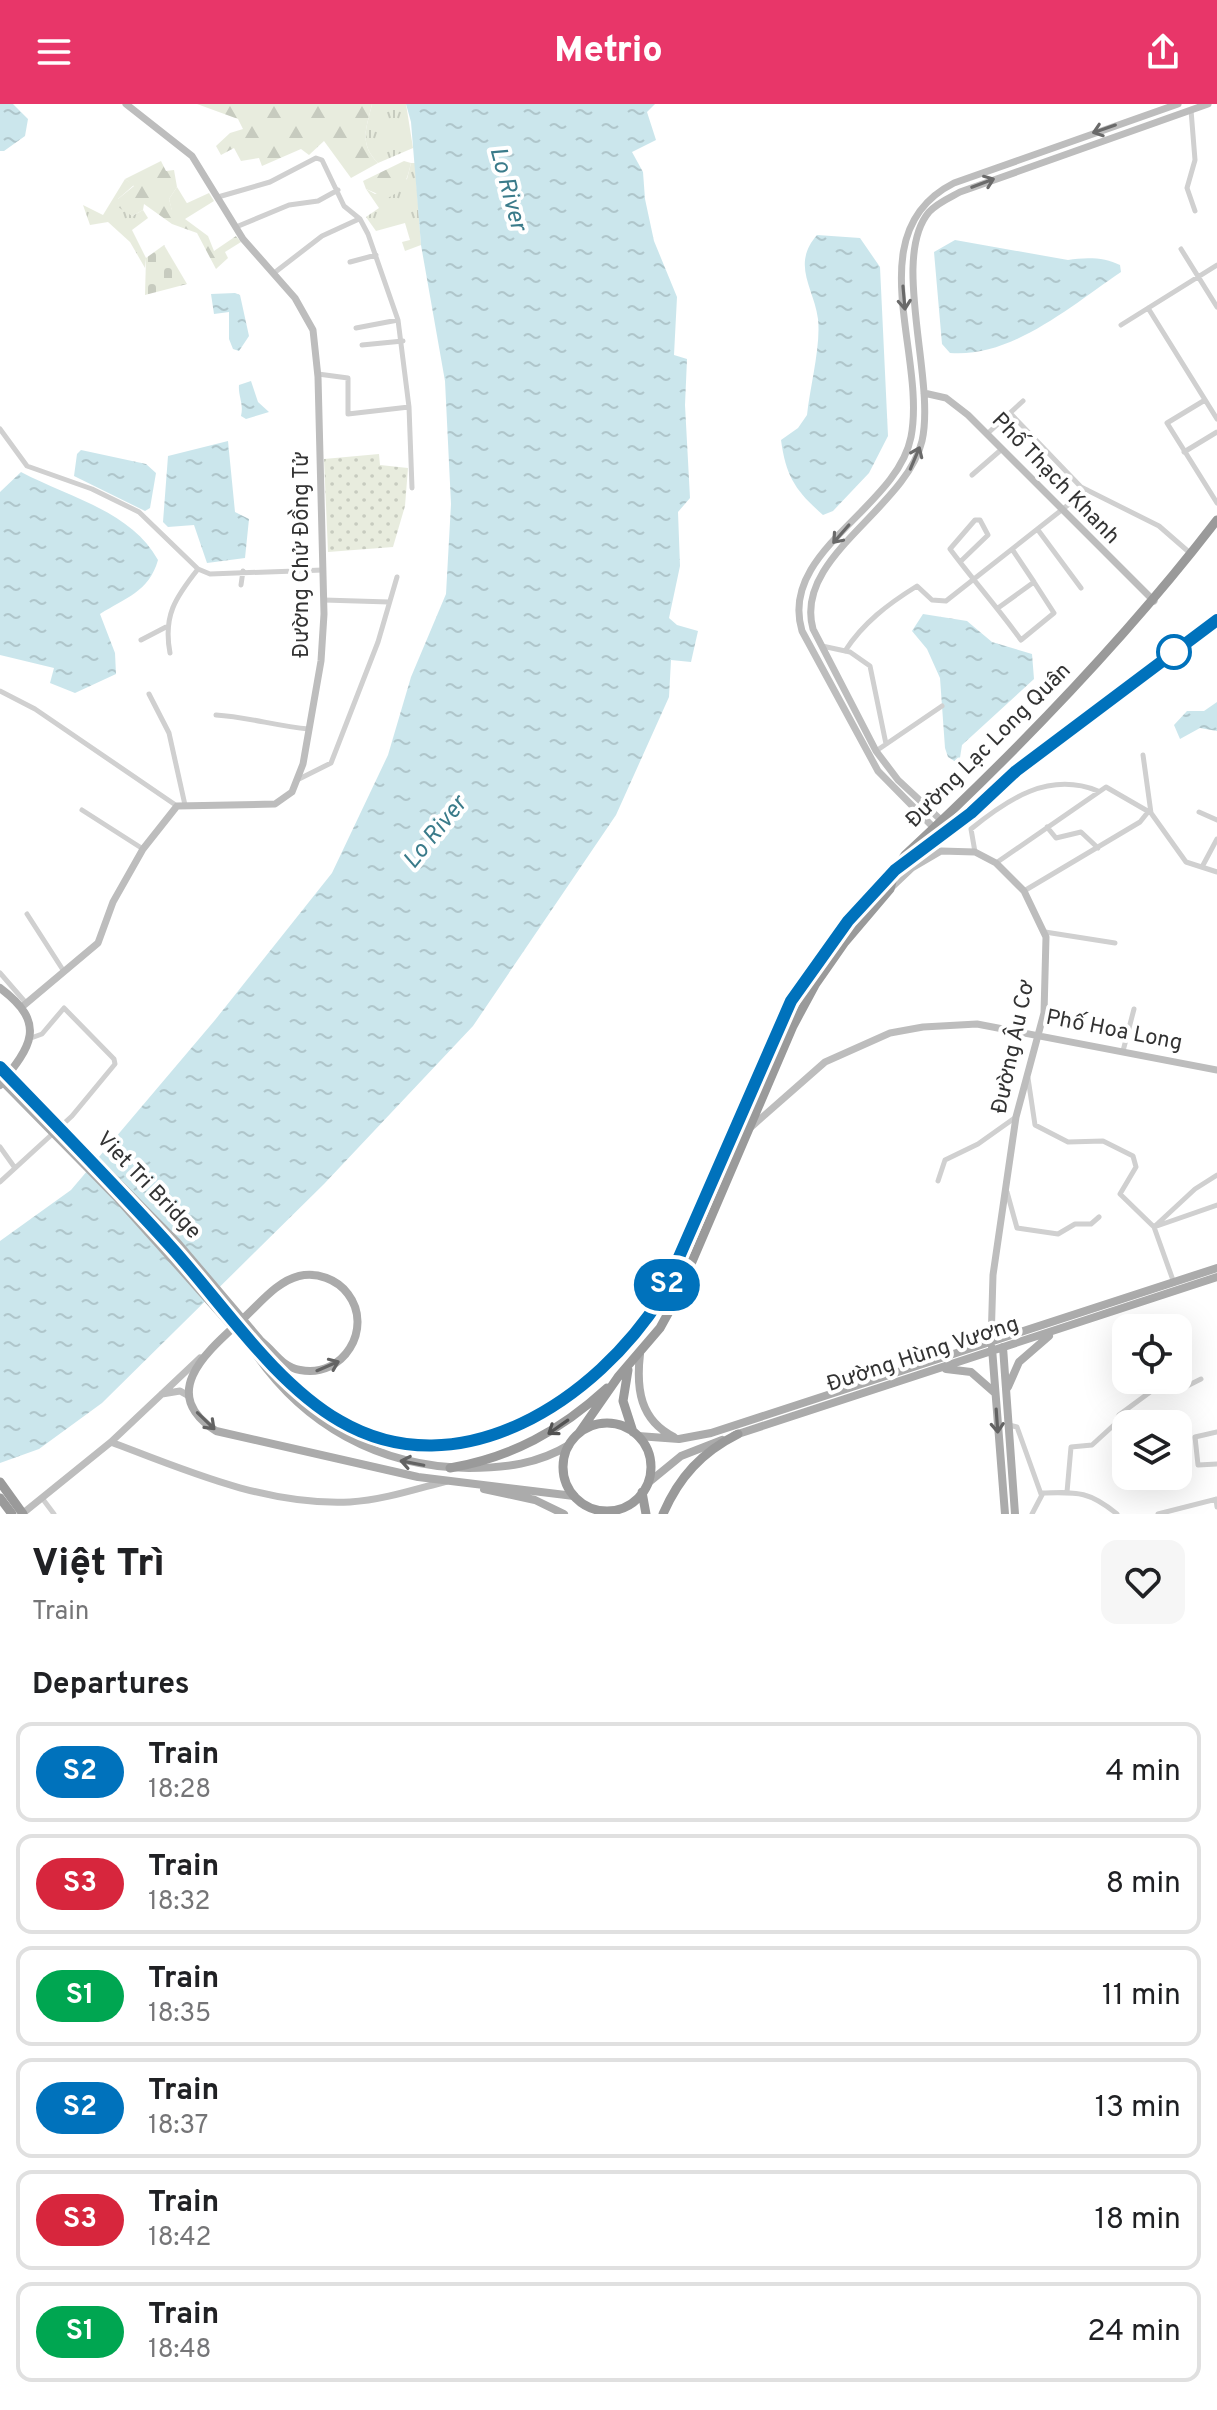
<!DOCTYPE html>
<meta charset="utf-8">
<style>
body{margin:0;font-family:Overpass,sans-serif;background:#f6f6f6;color:#202124;height:100vh;display:flex;flex-direction:column;font-size:30px;white-space:nowrap}
*{box-sizing:border-box;margin:0}
p{font-size:26px;color:#757577}
.icon{flex:none;width:44px;height:44px;fill:none;stroke:currentColor;stroke-width:2;stroke-linecap:round;stroke-linejoin:round}
.map{position:relative;height:1410px;overflow:hidden}
.side{display:flex;flex-direction:column;background:#fff;flex:1}
.side>*{flex:none}
.badge{padding:0 16px;border-radius:26px;font-size:28px;line-height:52px}
.controls{position:absolute;left:1112px;top:1210px;display:grid;gap:16px}
.controls a{display:grid;place-items:center;width:80px;height:80px;border-radius:16px;background:#fff;box-shadow:0 8px 32px #0002;font-size:40px}
.map>.badge{position:absolute;translate:-50% -50%;box-shadow:0 0 0 4px #fff}
h2{padding:0 32px;font-size:30px;line-height:72px}
.round{display:grid;place-items:center;flex:none;width:84px;height:84px;border-radius:16px;background:#f6f6f6}
.overview{display:flex;align-items:center;justify-content:space-between;height:136px;padding:0 32px}
h1{font-size:38px;font-weight:800;line-height:60px}
ul{padding:0;list-style:none}
li{display:flex;align-items:center;gap:24px;height:100px;margin:0 16px 12px;padding:0 16px;border:4px solid #e0e0e0;border-radius:16px}
li div{flex:1}
li b{display:block;font-size:30px}
li em{font-style:normal}
li .badge{min-width:88px;font-weight:700;text-align:center}
header{display:flex;justify-content:space-between;align-items:center;height:104px;padding:0 32px;background:#e83669;color:#fff;font-size:36px;font-weight:800}
.map>svg:first-child{display:block}
</style>
<header><svg class="icon" aria-label="menu" viewBox="0 0 24 24"><path d="M4 6h16M4 12h16M4 18h16"/></svg>Metrio<svg class="icon" aria-label="share" viewBox="0 0 24 24"><path d="M12 15V3M7 8l5-5 5 5M5 13v7h14v-7"/></svg></header>
<div class="map">
<svg width="1217" height="1410" viewBox="0 0 1217 1410">
<defs>
<pattern id="grass-tufts" width="24" height="20" patternUnits="userSpaceOnUse" patternTransform="scale(2)"><rect width="24" height="20" fill="#e8ecde"/><path d="M3 7l-1-3M5 7V3M7 7l1-3M15 17l-1-3M17 17v-4M19 17l1-3" fill="none" stroke="#c7cbbf"/></pattern>
<pattern id="forest-firs" width="22" height="20" patternUnits="userSpaceOnUse" patternTransform="scale(2)"><rect width="22" height="20" fill="#e8ecde"/><path d="M5 1l3.5 6h-7zM16 11l3.5 6h-7z" fill="#c7cbbf"/></pattern>
<pattern id="cemetery-stones" width="16" height="16" patternUnits="userSpaceOnUse" patternTransform="scale(2)"><rect width="16" height="16" fill="#e8ecde"/><path d="M2 7V4a2 2 0 0 1 4 0v3zM10 15v-3a2 2 0 0 1 4 0v3z" fill="#c7cbbf"/></pattern>
<pattern id="park-dots" width="8" height="8" patternUnits="userSpaceOnUse" patternTransform="scale(2)"><rect width="8" height="8" fill="#e8ecde"/><path d="M2 2h.1M6 6h.1" fill="none" stroke="#c7cbbf" stroke-width="1.8" stroke-linecap="round"/></pattern>
<pattern id="water-ripples" width="26" height="14" patternUnits="userSpaceOnUse" patternTransform="scale(2)"><rect width="26" height="14" fill="#cbe6ec"/><path d="M2 4q2-2 4 0t4 0M15 11q2-2 4 0t4 0" fill="none" stroke="#afc6cb"/></pattern>
</defs>
<rect width="100%" height="100%" fill="#fff"/>
<path fill="url(#grass-tufts)" d="M372 0H406L413 44 378 59C358 39 367 23 372 0Z
M411 59H415L421 141 405 147 402 138 410 136 405 119 376 127 366 113 379 104 366 85 375 90 407 75Z
M125 75 134 81 118 95 132 112 143 106 148 114 132 126 146 154 145 164 130 138 108 118 90 121 83 101 103 111Z
M177 83 188 101 172 107 169 95Z"/>
<path fill="url(#forest-firs)" d="M197 0H372C367 23 358 39 378 59L351 74 324 37 309 51 301 45 262 62 259 54 241 57 234 44 221 51 216 42 230 29 243 25 238 15Z
M161 57 166 67 174 66 177 83 169 95 172 106 209 89 214 97 185 115 208 132 214 147 236 132 241 138 225 148 228 154 216 165 197 129 172 120 144 100 143 106 132 112 118 103V95L134 82 125 75Z
M404 57 411 59C407 76 404 87 387 94L366 85 363 77Z"/>
<path fill="url(#cemetery-stones)" d="M164 141 187 180 145 191 146 154Z"/>
<path fill="url(#park-dots)" d="M379 350 380 361 408 364 405 402 393 443 328 448 324 355Z"/>
<path fill="url(#water-ripples)" d="M0 0H13L28 15 25 32 4 47H0Z
M406 0H655L647 8 656 36 632 48 643 68 645 95 654 137 677 193 674 251 687 255 685 301 690 394 678 408 680 462 669 514 677 521 698 527 691 558 671 556 669 593 616 711 473 922 324 1080 102 1299 39 1345 0 1359V1137L71 1086 215 916 332 769 388 651 411 573 446 490 451 400 445 277 421 141 411 18Z
M817 131 860 134 880 163 888 332 869 369 833 407 823 411C796 387 786 373 781 336L798 324 807 311C810 283 821 242 818 215 814 184 791 161 817 131Z
M955 136 1068 156C1085 153 1105 153 1120 161L1121 168C1072 201 1012 254 950 249L942 240 934 148Z
M235 189 240 191 249 232 239 247 233 245 229 235V208L214 210 211 190Z
M251 277 258 298 269 308 246 315 241 312C244 300 238 292 239 281Z
M228 337 235 408 249 415 245 454 207 459 194 421 168 423 163 418 168 352Z
M81 346 146 360 156 369 150 404 145 407 74 372 77 350Z
M21 368C68 393 131 407 158 456 149 488 125 494 100 510L115 549 116 570 75 589 50 579 54 564 0 551V388Z
M923 510 967 517 992 538 1032 550 1034 575 962 641 959 660 948 653 945 644 940 574 927 545 912 527Z
M1217 598V627L1200 624 1180 635 1174 621 1187 607H1204Z"/>
<g fill="none" stroke-linecap="round" stroke-linejoin="round">
<path stroke="#d0d0d0" stroke-width="5" d="M1191 6 1195 56 1187 84 1195 107
M218 93 270 78 316 54 322 56 344 102 360 115 368 130 398 216 409 303 412 384
M236 123 289 101 318 97 338 86
M1181 145 1217 203
M350 158 376 151
M274 169 322 132 359 115
M1148 204 1217 315
M1121 221 1217 161
M356 224 398 216
M362 241 403 237
M318 270 348 274V310L409 303
M1205 296 1167 319 1217 399
M1010 309 1081 383 1159 422 1190 449
M0 325 27 362 92 385 139 408 198 465 210 470 323 466
M987 330 1023 297
M1184 348 1217 328
M972 371 1002 345
M1038 426 1081 484
M960 458 988 431 980 416H975L950 445C973 476 998 504 1021 536L1054 509 1034 478
M241 481 243 467
M324 496 389 498
M998 504 1034 478 1012 445
M141 536 166 523
M822 542 850 548 870 562 886 640
M845 547C863 519 888 500 917 482L932 496 946 497 1087 386
M170 549C163 512 175 494 198 465
M0 587 35 605 177 702
M149 590 169 629 185 701
M216 611C248 613 276 622 309 625
M876 647 942 602
M1143 651 1151 709
M297 676 331 659 378 538 397 473
M82 706 143 745
M1199 708 1217 716
M1047 723 1056 734 1081 728 1098 744
M975 748 971 725C1008 695 1049 667 1098 687
M996 759 1106 683 1151 709 1186 758 1217 768
M1202 763 1217 735
M1024 787 1140 718 1148 708
M27 810 63 866
M1045 828 1115 839
M0 869 26 899
M1123 947 1134 905
M1028 974 1035 1021 1068 1038 1103 1037 1133 1052 1136 1063 1120 1090 1154 1123 1217 1101
M0 1043 15 1064
M938 1077 945 1056 978 1040 1016 1013
M0 1078 72 1012 115 960 114 955 64 904 42 930 31 934
M1007 1088 1017 1124 1058 1130 1075 1120H1091L1099 1113
M1174 1179 1154 1123 1195 1085 1217 1071
M1009 1321 1017 1323 1041 1390
M1217 1328 1195 1333 1198 1361 1217 1360
M1067 1388 1071 1343 1092 1341 1115 1320 1119 1311 1161 1280 1170 1278 1187 1282 1201 1275
M42 1394 54 1410
M1216 1395 1217 1403
M1032 1410 1043 1389C1078 1388 1089 1387 1117 1410
M1158 1410 1217 1395"/>
<path stroke="#bdbdbd" stroke-width="7" d="M924 289 946 294 968 311 1154 497
M942 717 898 676 876 647 813 525C793 453 906 405 922 337 936 276 890 154 929 108 937 99 949 94 960 88L1208 0
M934 724 878 667 802 527C778 447 897 405 911 333 927 250 857 128 954 79L1178 0
M891 784 912 764 941 747 975 748 996 759 1024 787 1046 833 1044 909 1016 1013 993 1171 991 1239
M23 902 98 839 113 798 143 745 177 702 275 700 292 688 303 660 321 557 324 510 318 273 313 226 295 194 243 135 192 52 126 0
M750 1024 825 958 890 929 923 923 977 920 1217 966
M162 1290 180 1287 189 1292
M111 1338 200 1254
M22 1410 111 1338C187 1367 267 1402 350 1398 383 1396 416 1385 447 1377"/>
<path stroke="#ababab" stroke-width="8" d="M0 884C48 920 31 942 0 981
M262 1238C275 1248 282 1263 300 1266 343 1275 374 1224 348 1190 337 1175 317 1168 299 1172 278 1177 261 1198 246 1212 213 1243 154 1287 216 1327L418 1373 574 1392
M1003 1243 1015 1410
M992 1244 1005 1410
M253 1246C303 1321 379 1363 469 1364 505 1364 538 1360 569 1341
M640 1250C636 1285 640 1316 674 1333
M946 1265 971 1268 995 1289
M1008 1283 1019 1258 1049 1232
M735 1331 1217 1173
M638 1332 679 1335 711 1329 1217 1164
M648 1379 681 1352 722 1336
M484 1385 535 1396 564 1410"/>
<path stroke="#9a9a9a" stroke-width="9" d="M628 1266 623 1297 633 1328
M563 1363a44 44 0 1 1 88 0a44 44 0 1 1-88 0Z
M579 1329 618 1273 660 1224 676 1195 793 922 815 881 845 838 890 785 895 766 905 751C1017 647 1124 537 1217 416
M450 1364C512 1353 560 1327 607 1284
M642 1388 646 1410
M0 1394 12 1410
M663 1410C679 1373 702 1348 738 1330"/>
<g stroke="#888" stroke-width="5">
<path id="rail" d="M0 963C57 1023 116 1082 171 1143 222 1199 274 1279 340 1317 460 1386 597 1295 662 1192L791 897 814 861 848 817 895 766 971 709 1016 667 1217 516"/>
</g>
<use href="#rail" stroke="#fff" stroke-width="2" stroke-dasharray="6" stroke-linecap="butt"/>
<path stroke="#ababab" stroke-width="8" d="M0 959 177 1138 262 1238
M0 975 118 1095 253 1246"/>
<path stroke="#9a9a9a" stroke-width="9" d="M0 1378 23 1410"/>
</g>
<defs><path id="oneway-shaft" d="M-6 0H5M1.5-3L5.5 0L1.5 3" fill="none" stroke-width="1.6" stroke-linecap="round" stroke-linejoin="round" transform="scale(2)"/></defs>
<g stroke="#6a6a6a">
<use href="#oneway-shaft" transform="translate(1104 25) rotate(161)"/>
<use href="#oneway-shaft" transform="translate(983 79) rotate(-21)"/>
<use href="#oneway-shaft" transform="translate(904 194) rotate(85)"/>
<use href="#oneway-shaft" transform="translate(915 354) rotate(-67)"/>
<use href="#oneway-shaft" transform="translate(841 430) rotate(131)"/>
</g>
<g stroke="#636363">
<use href="#oneway-shaft" transform="translate(328 1262) rotate(-23)"/>
<use href="#oneway-shaft" transform="translate(206 1317) rotate(44)"/>
<use href="#oneway-shaft" transform="translate(997 1317) rotate(86)"/>
<use href="#oneway-shaft" transform="translate(412 1359) rotate(-169)"/>
</g>
<use stroke="#525252" href="#oneway-shaft" transform="translate(558 1323) rotate(145)"/>
<g fill="none" stroke-linecap="round" stroke-linejoin="round">
<g stroke="#fff" stroke-width="18">
<path id="line" d="M0 963C58 1023 116 1082 171 1143 222 1199 274 1279 340 1317 460 1387 597 1295 662 1192L791 897 848 817 895 766 971 709 1016 667 1217 516"/>
</g>
<use href="#line" stroke="#0072bc" stroke-width="12"/>
</g>
<circle fill="#fff" stroke="#0072bc" stroke-width="4" cx="1174" cy="548" r="16"/>
<g text-anchor="middle" dominant-baseline="central" stroke-width="8" stroke-linejoin="round" paint-order="stroke">
<g font-size="22" fill="#333" stroke="#fff">
<text transform="translate(1055 375) rotate(46)">Phố Thạch Khanh</text>
<text transform="translate(302 451) rotate(-90)">Đường Chử Đồng Tử</text>
<text transform="translate(989 642) rotate(-45)">Đường Lạc Long Quân</text>
<text transform="translate(1114 927) rotate(11)">Phố Hoa Long</text>
<text transform="translate(1014 943) rotate(-78)">Đường Âu Cơ</text>
<text transform="translate(148 1082) rotate(46)">Viet Tri Bridge</text>
<text transform="translate(923 1251) rotate(-18)">Đường Hùng Vương</text>
</g>
<g font-size="24" font-style="italic" fill="#3a7b8a" stroke="#fff">
<text transform="translate(507 85) rotate(75)">Lo River</text>
<text transform="translate(436 729) rotate(-51)">Lo River</text>
</g>
</g>
</svg>
<div class="controls">
<a><svg class="icon" aria-label="locate" viewBox="0 0 24 24"><circle cx="12" cy="12" r="6"/><path d="M12 2v4M12 18v4M2 12h4M18 12h4"/></svg></a>
<a><svg class="icon" aria-label="layers" viewBox="0 0 24 24"><path d="M12 4l9 5-9 5-9-5zM3 14l9 5 9-5"/></svg></a>
</div>
<b class="badge" style="left:667px;top:1181px;background:#0072bc;color:#fff">S2</b>
</div>
<section class="side">
<div class="overview"><div><h1>Việt Trì</h1><p>Train</p></div><a class="round"><svg class="icon" aria-label="heart" viewBox="0 0 24 24"><path d="M12 20l-8-8c-3-5 5-10 8-4 3-6 11-1 8 4z"/></svg></a></div>
<h2>Departures</h2>
<ul>
<li><span class="badge" style="background:#0072bc;color:#fff">S2</span><div><b>Train</b><p>18:28</p></div><em>4 min</em></li>
<li><span class="badge" style="background:#d7263d;color:#fff">S3</span><div><b>Train</b><p>18:32</p></div><em>8 min</em></li>
<li><span class="badge" style="background:#00a651;color:#fff">S1</span><div><b>Train</b><p>18:35</p></div><em>11 min</em></li>
<li><span class="badge" style="background:#0072bc;color:#fff">S2</span><div><b>Train</b><p>18:37</p></div><em>13 min</em></li>
<li><span class="badge" style="background:#d7263d;color:#fff">S3</span><div><b>Train</b><p>18:42</p></div><em>18 min</em></li>
<li><span class="badge" style="background:#00a651;color:#fff">S1</span><div><b>Train</b><p>18:48</p></div><em>24 min</em></li>
</ul>
</section>
